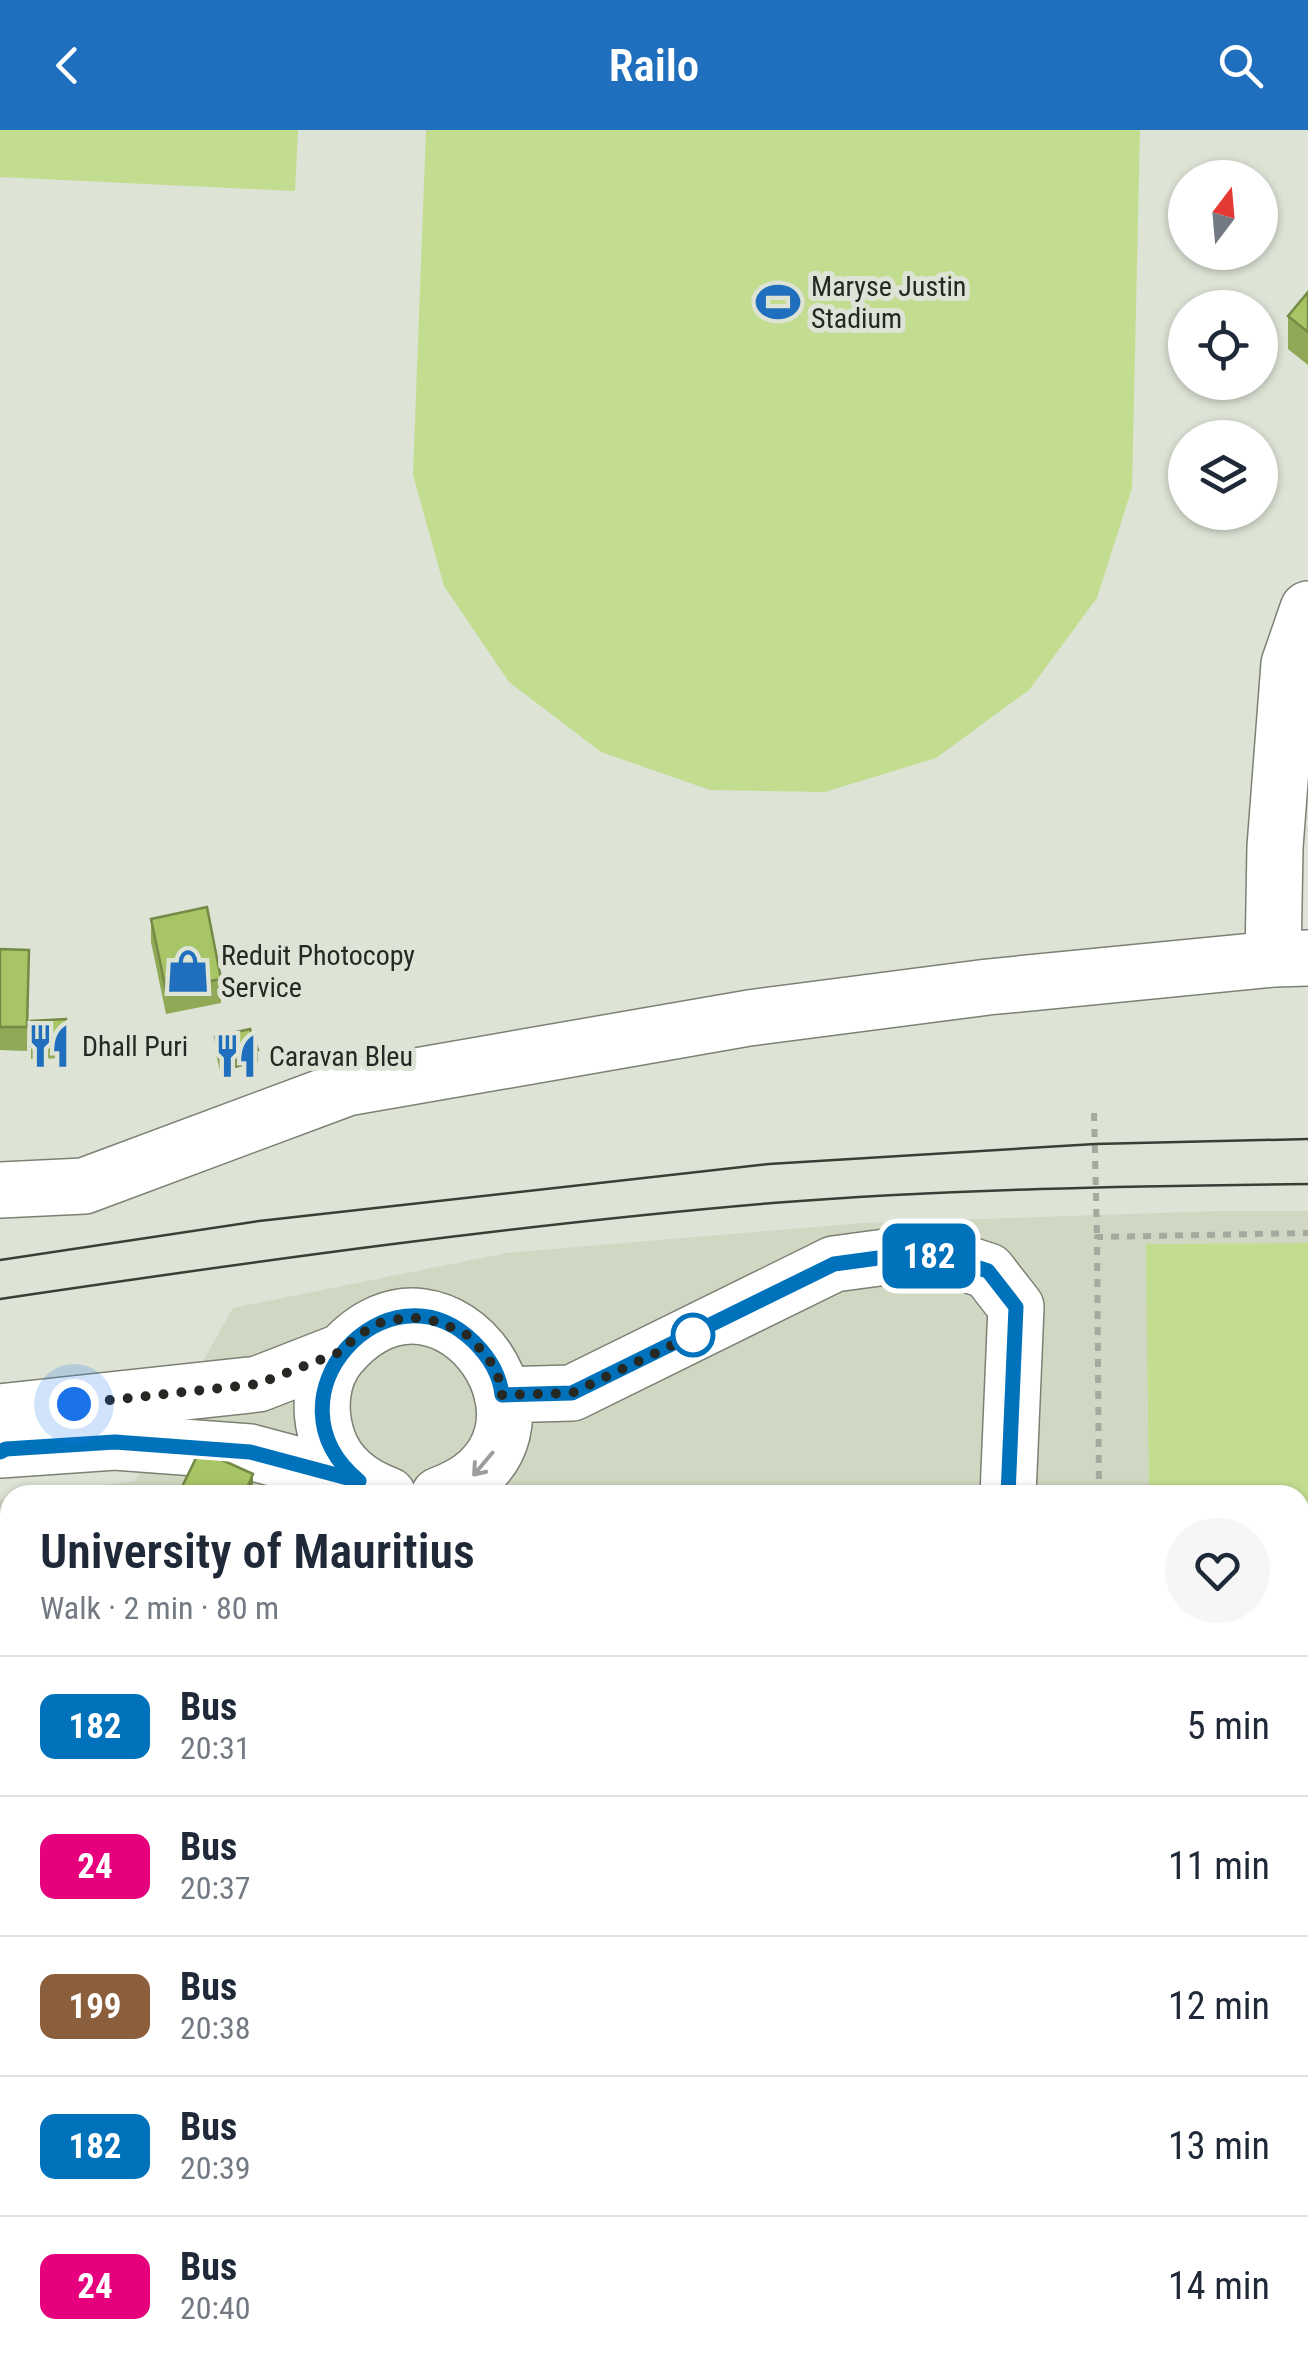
<!DOCTYPE html>
<meta charset="utf-8">
<style>
body{margin:0;font-family:"Roboto Condensed",sans-serif;background:#f6f6f7;color:#1f2937;height:100vh;display:flex;flex-direction:column;font-size:38px;white-space:nowrap}
*{box-sizing:border-box;margin:0}
p{font-size:32px;color:#747a83}
.icon{flex:none;width:55px;height:55px;fill:none;stroke:currentColor;stroke-width:2;stroke-linecap:round;stroke-linejoin:round}
.map{position:relative;flex:1;overflow:hidden}
.panel{position:absolute;left:0px;top:1355px;width:1310px;height:890px;display:flex;flex-direction:column;background:#fff;border-radius:30px 30px 0 0;box-shadow:0 2px 8px #0004}
.panel>*{flex:none}
.badge{padding:0 20px;border-radius:15px;font-size:35px;line-height:65px}
.needle{width:65px;rotate:16deg}
.controls{position:absolute;left:1168px;top:30px;display:grid;gap:20px}
.controls a{display:grid;place-items:center;width:110px;height:110px;border-radius:50%;background:#fff;box-shadow:0 2px 8px #0004;font-size:50px}
.you{position:absolute;width:50px;height:50px;margin:-25px;border:8px solid #fff;border-radius:50%;background:#1a73e8;box-shadow:0 0 0 15px #1a73e833}
.map>.badge{position:absolute;translate:-50% -50%;box-shadow:0 0 0 5px #fff}
.round{display:grid;place-items:center;flex:none;width:105px;height:105px;border-radius:52px;background:#f6f6f7}
.headline{display:flex;align-items:center;justify-content:space-between;height:170px;padding:0 40px}
h1{font-size:48px;font-weight:600;line-height:75px}
ul{padding:0;list-style:none}
li{display:flex;align-items:center;gap:30px;height:140px;padding:0 40px;border-top:2px solid #e0e1e3}
li div{flex:1}
li b{display:block;font-size:38px}
li em{font-style:normal}
li .badge{min-width:110px;font-weight:700;text-align:center}
header{display:flex;justify-content:space-between;align-items:center;height:130px;padding:0 40px;background:#206fbe;color:#fff;font-size:45px;font-weight:600}
.map>svg:first-child{display:block}
</style>
<header><svg class="icon" aria-label="back" viewBox="0 0 24 24"><path d="M15 5l-7 7 7 7"/></svg>Railo<svg class="icon" aria-label="search" viewBox="0 0 24 24"><circle cx="10" cy="10" r="6"/><path d="M15 15l6 6"/></svg></header>
<div class="map">
<svg width="1308" height="2245" viewBox="0 0 1308 2245">
<rect width="100%" height="100%" fill="#dde3d5"/>
<path fill="#d0d8c3" d="M1221 1081H1308V2245H0V1370L10 1369V2235H1300V1365H35L135 1351 233 1178 506 1123 862 1093Z"/>
<path fill="#c3dd90" d="M0 0H298L295 61 0 47Z
M426 0H1140L1132 358 1097 468 1029 560 936 628 825 662 710 660 601 622 509 552 444 456 413 345Z
M1308 1113V1522H1300V1365H1149L1146 1114Z
M10 1393V2235H198L197 2245H0V1396Z"/>
<g fill="none" stroke-linecap="round" stroke-linejoin="round">
<g stroke="#7c8174" stroke-width="35">
<path id="lane" d="M1300 1566H1308"/>
</g>
<g stroke="#7c8174" stroke-width="58">
<path id="street" d="M1273 829 1275 717 1289 534 1308 479
M502 1265 572 1263 834 1134 908 1124 951 1129 988 1141 1016 1177 1008 1365
M0 1282 258 1254 343 1221
M0 1320 115 1312 250 1322 359 1351
M388 1365C361 1355 338 1339 328 1310 318 1282 320 1247 340 1224 447 1101 590 1312 439 1365
M962 2245V2235"/>
</g>
<g stroke="#7c8174" stroke-width="58">
<path id="secondary" d="M0 1060 84 1056 347 958 749 888 988 857 1273 829 1308 828"/>
</g>
<path stroke="#a5a99e" stroke-width="6" stroke-dasharray="8 8" stroke-linecap="butt" d="M1094 983 1097 1107
M1099 1365 1097 1107 1308 1103
M0 1935H10
M655 2235V2245"/>
<use href="#lane" stroke="#fff" stroke-width="32"/>
<use href="#street" stroke="#fff" stroke-width="55"/>
<use href="#secondary" stroke="#fff" stroke-width="55"/>
<path stroke="#3b3d37" stroke-width="2.5" d="M0 1130 259 1091 769 1034 1095 1014 1308 1009
M0 1169C256 1131 514 1095 772 1073 950 1059 1130 1056 1308 1054"/>
</g>
<path fill="#90a956" d="M1308 162V235L1288 219V186Z
M151 789 221 849V873L166 884 151 812Z
M0 819 29 820 27 921 0 920Z
M66 889V928L31 929V891Z
M215 907 258 932 220 942 215 919Z
M1300 1587H1308V1668H1300Z
M1300 1685 1308 1686V2182H1300L1304 2077 1300 2076Z"/>
<path fill="#758a46" d="M258 920V932L220 942V930Z
M253 1344V1357L249 1365H244Z"/>
<path fill="#a7c564" stroke="#758a46" stroke-width="2.5" d="M1308 162V202L1288 186Z
M207 777 221 849 166 860 151 789Z
M0 819 29 820 27 897H0Z
M66 889V916H31V891Z
M250 899 258 920 220 930 215 907Z
M200 1320 253 1344 244 1365H178Z
M440 1364V1365H388Z
M1300 1587H1308V1644H1300Z
M1300 1685 1308 1686V2159L1300 2158 1305 2053H1300Z
M217 2235H484L485 2245H218Z"/>
<defs><path id="oneway-shaft" d="M-6 0H5M1.5-3L5.5 0L1.5 3" fill="none" stroke-width="1.6" stroke-linecap="round" stroke-linejoin="round" transform="scale(2.5)"/></defs>
<use stroke="#9d9e9c" href="#oneway-shaft" transform="translate(483 1334) rotate(130)"/>
<g fill="none" stroke-linecap="round" stroke-linejoin="round">
<g stroke="#fff" stroke-width="22">
<path id="line" d="M0 1322 6 1319 115 1312 250 1322 359 1351C258 1268 388 1127 474 1212 489 1227 500 1244 502 1265L572 1263 834 1134 908 1124 951 1129 988 1141 1016 1177 1008 1365"/>
</g>
<use href="#line" stroke="#0072bc" stroke-width="15"/>
<path stroke="#262823" stroke-width="10" stroke-dasharray="0 18" d="M74 1274 258 1254 343 1221 354 1208 379 1193 410 1187 440 1192 467 1205 488 1227 502 1255V1265L572 1263 708 1198 693 1205"/>
</g>
<defs>
<g id="stadium-bare" transform="scale(3.45)"><path d="M0-5a6.5 5 0 1 0 0 10a6.5 5 0 1 0 0-10ZM-3.5-1.8h7v3.6h-7Z" fill="#206fbe" stroke="#dde3d5" stroke-width="2.5" paint-order="stroke"/></g>
<g id="shop-bare" transform="scale(3.45)"><path d="M-5-2.5h2.3a2.7 3.5 0 0 1 5.4 0H5L5.5 6h-11ZM-1.5-2.5h3a1.5 2.3 0 0 0-3 0Z" fill="#206fbe" stroke="#dde3d5" stroke-width="2.5" paint-order="stroke"/></g>
<g id="restaurant-bare" transform="scale(3.45)"><path d="M-5-6h1v4h1v-4h1v4h1v-4h1v5L-1.5 .5V6h-2V.5L-5-1ZM5-6V6H3V1.5H1.5Q1.5-4 5-6Z" fill="#206fbe" stroke="#dde3d5" stroke-width="2.5" paint-order="stroke"/></g>
</defs>
<g fill-rule="evenodd">
<use href="#stadium-bare" x="778" y="172"/>
<use href="#shop-bare" x="188" y="841"/>
<use href="#restaurant-bare" x="49" y="916"/>
<use href="#restaurant-bare" x="236" y="926"/>
</g>
<circle fill="#fff" stroke="#0072bc" stroke-width="5" cx="693" cy="1205" r="20"/>
<g text-anchor="middle" dominant-baseline="central" stroke-width="10" stroke-linejoin="round" paint-order="stroke">
<g font-size="28" fill="#262823" stroke="#dde3d5" text-anchor="start">
<text x="811" y="156">Maryse Justin<tspan x="811" dy="32">Stadium</tspan></text>
<text x="221" y="825">Reduit Photocopy<tspan x="221" dy="32">Service</tspan></text>
<text x="82" y="916">Dhall Puri</text>
<text x="269" y="926">Caravan Bleu</text>
</g>
</g>
</svg>
<div class="controls">
<a><svg class="needle" viewBox="-14 -14 28 28"><path d="M0-13l5 13h-10z" fill="#e53935"/><path d="M0 13l5-13h-10z" fill="#747a83"/></svg></a>
<a><svg class="icon" aria-label="locate" viewBox="0 0 24 24"><circle cx="12" cy="12" r="6"/><path d="M12 2v4M12 18v4M2 12h4M18 12h4"/></svg></a>
<a><svg class="icon" aria-label="layers" viewBox="0 0 24 24"><path d="M12 4l9 5-9 5-9-5zM3 14l9 5 9-5"/></svg></a>
</div>
<div class="you" style="left:74px;top:1274px"></div>
<b class="badge" style="left:929px;top:1126px;background:#0072bc;color:#fff">182</b>
<section class="panel">
<div class="headline"><div><h1>University of Mauritius</h1><p>Walk · 2 min · 80 m</p></div><a class="round"><svg class="icon" aria-label="heart" viewBox="0 0 24 24"><path d="M12 20l-8-8c-3-5 5-10 8-4 3-6 11-1 8 4z"/></svg></a></div>
<ul>
<li><span class="badge" style="background:#0072bc;color:#fff">182</span><div><b>Bus</b><p>20:31</p></div><em>5 min</em></li>
<li><span class="badge" style="background:#e6007e;color:#fff">24</span><div><b>Bus</b><p>20:37</p></div><em>11 min</em></li>
<li><span class="badge" style="background:#8b5e3c;color:#fff">199</span><div><b>Bus</b><p>20:38</p></div><em>12 min</em></li>
<li><span class="badge" style="background:#0072bc;color:#fff">182</span><div><b>Bus</b><p>20:39</p></div><em>13 min</em></li>
<li><span class="badge" style="background:#e6007e;color:#fff">24</span><div><b>Bus</b><p>20:40</p></div><em>14 min</em></li>
</ul>
</section>
</div>
